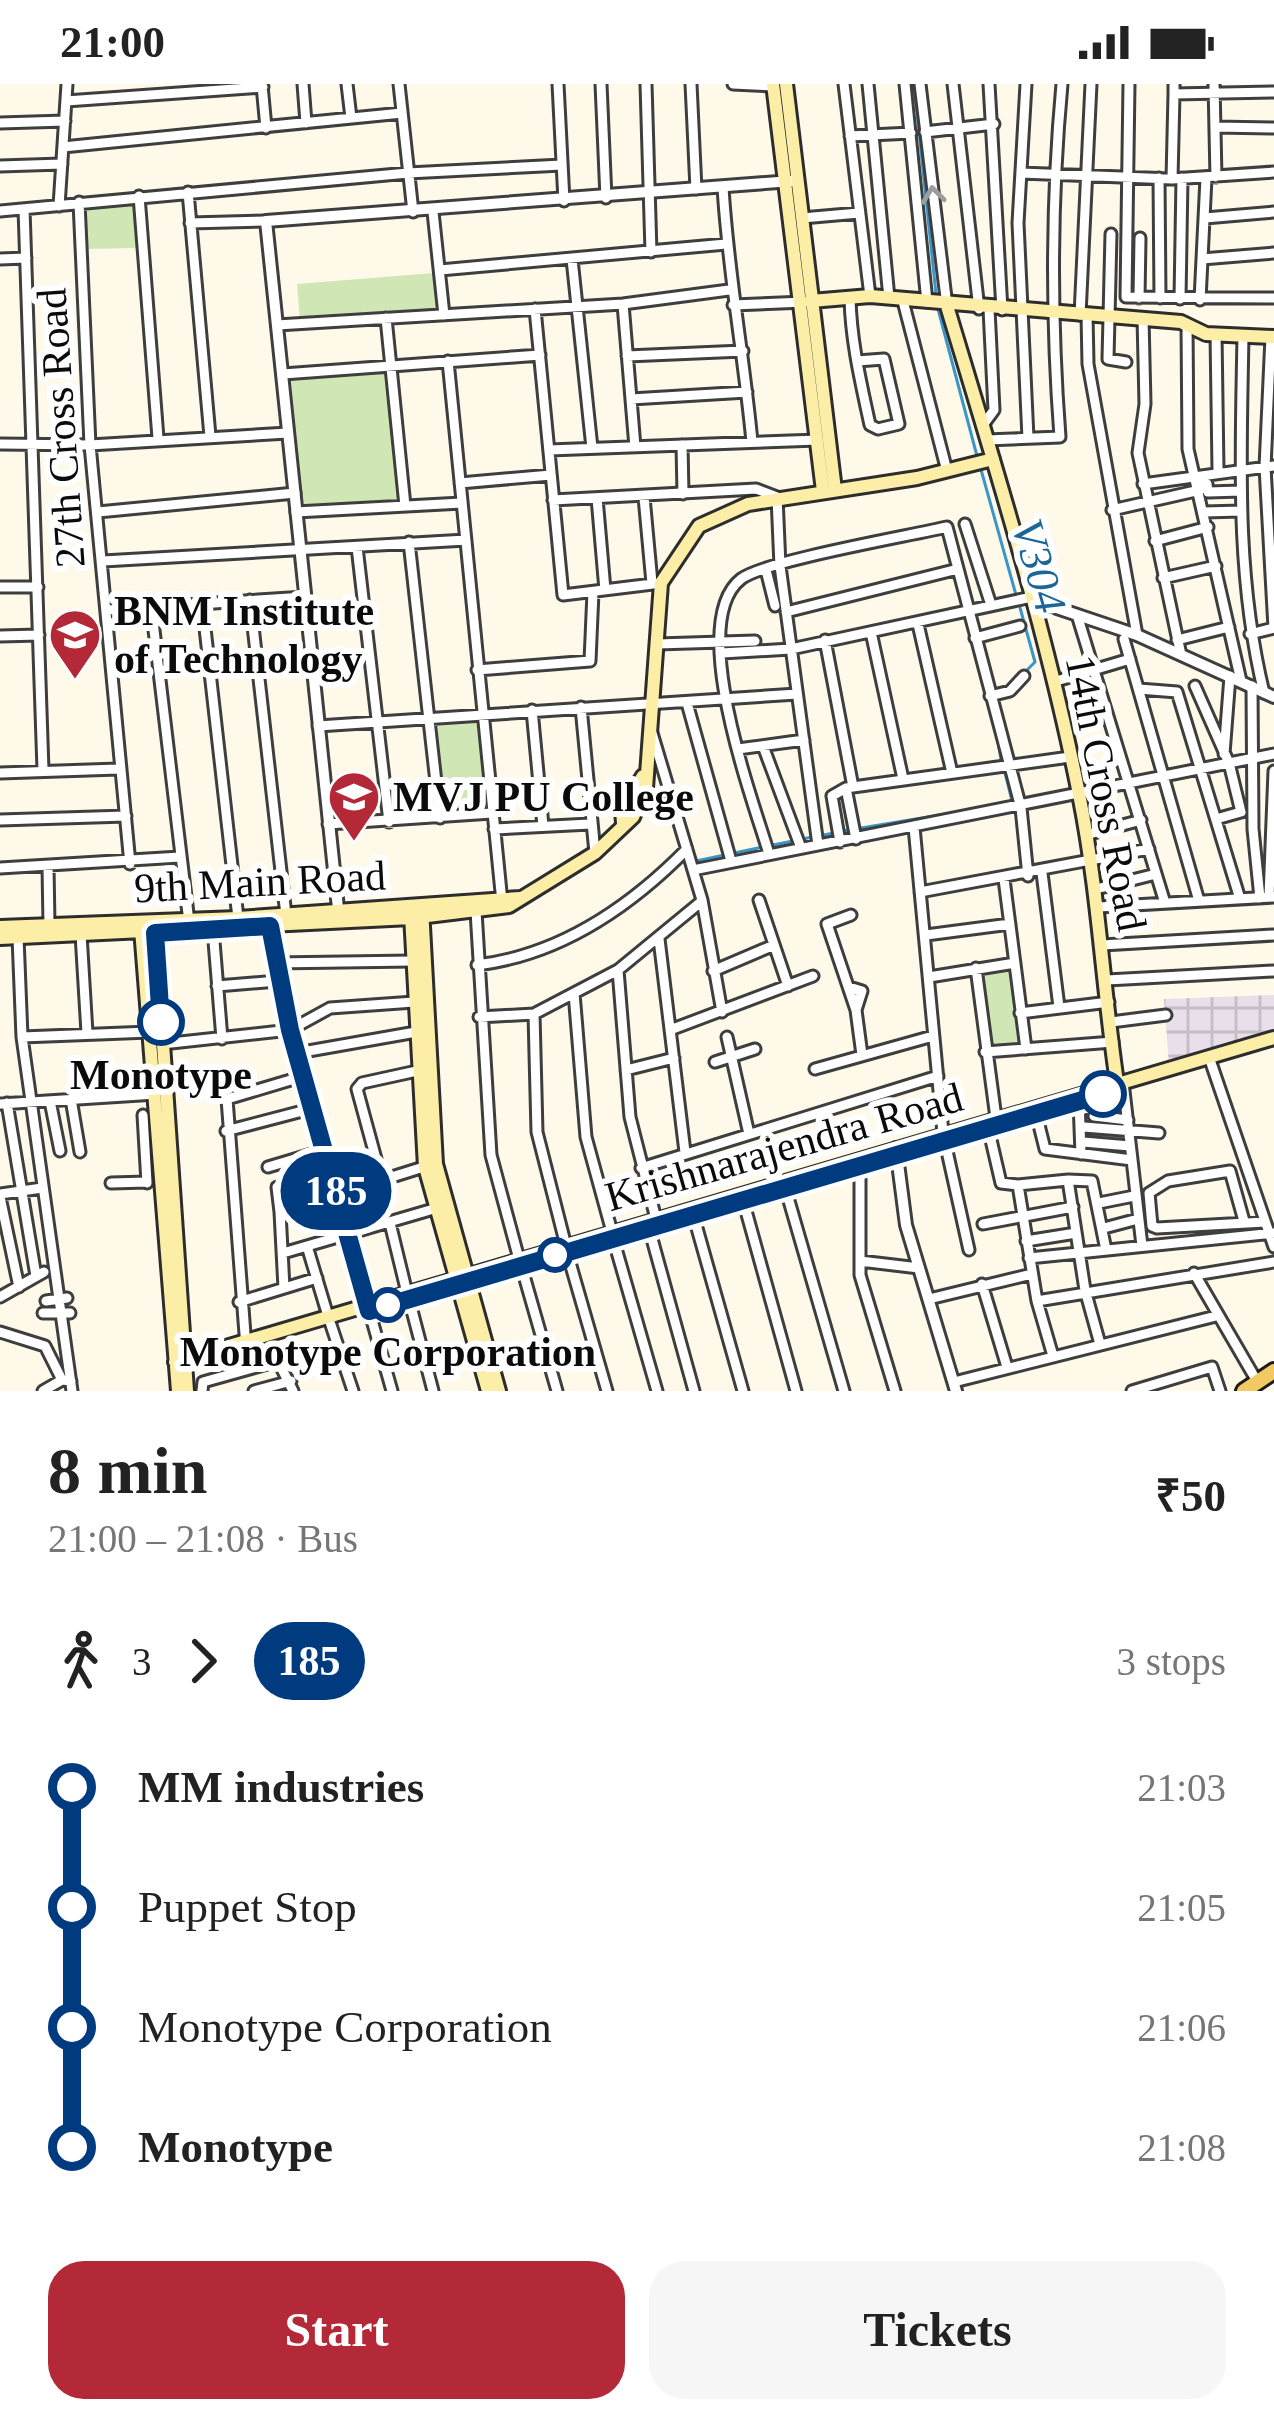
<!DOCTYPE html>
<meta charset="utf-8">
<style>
body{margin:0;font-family:"Times New Roman",serif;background:#f6f6f6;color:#222;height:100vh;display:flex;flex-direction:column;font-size:45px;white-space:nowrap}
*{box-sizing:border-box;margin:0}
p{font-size:39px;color:#767676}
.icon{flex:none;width:66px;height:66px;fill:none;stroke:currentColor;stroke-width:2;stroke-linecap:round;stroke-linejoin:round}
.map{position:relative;height:1307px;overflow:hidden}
.panel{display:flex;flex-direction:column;background:#fff;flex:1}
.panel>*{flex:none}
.badge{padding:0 24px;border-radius:39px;font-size:42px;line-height:78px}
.map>.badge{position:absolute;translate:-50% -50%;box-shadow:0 0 0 6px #fff}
.legs{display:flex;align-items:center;gap:18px;height:132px;padding:0 48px;font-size:39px}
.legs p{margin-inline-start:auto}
.summary{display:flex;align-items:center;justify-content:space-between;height:204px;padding:0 48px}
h1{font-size:66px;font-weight:600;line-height:90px}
.primary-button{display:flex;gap:24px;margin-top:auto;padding:24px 48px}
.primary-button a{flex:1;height:138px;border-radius:36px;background:#b42937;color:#fff;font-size:48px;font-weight:600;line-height:138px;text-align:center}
.primary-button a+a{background:#f6f6f6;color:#222}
ul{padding:0 48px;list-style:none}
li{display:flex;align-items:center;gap:42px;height:120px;font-size:45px}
li i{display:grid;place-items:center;width:18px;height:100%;margin:0 15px;background:currentColor}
li i::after{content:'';width:30px;height:30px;margin:-15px;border:9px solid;border-radius:50%;background:#fff}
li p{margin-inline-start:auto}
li:first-child i{background:linear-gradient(#0000 50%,currentColor 0)}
li:last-child i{background:linear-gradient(currentColor 50%,#0000 0)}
.status{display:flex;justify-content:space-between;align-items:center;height:84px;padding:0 60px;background:#fff;direction:ltr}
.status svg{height:33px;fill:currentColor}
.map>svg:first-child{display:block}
</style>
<div class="status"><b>21:00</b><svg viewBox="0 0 49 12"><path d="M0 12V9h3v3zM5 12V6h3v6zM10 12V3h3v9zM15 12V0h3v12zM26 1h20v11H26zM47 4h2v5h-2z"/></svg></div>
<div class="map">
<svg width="1274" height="1307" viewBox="0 0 1274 1307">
<defs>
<pattern id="industrial-grid" width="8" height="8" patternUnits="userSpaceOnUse" patternTransform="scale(3)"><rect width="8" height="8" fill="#e8dfea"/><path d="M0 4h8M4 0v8" fill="none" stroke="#c6bec7"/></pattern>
</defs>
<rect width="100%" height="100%" fill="#fef9e9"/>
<path fill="url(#industrial-grid)" d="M1274 911V947L1169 981 1164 915Z"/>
<path fill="#d1e6b5" d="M135 120 136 164 85 165 84 122Z
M434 189 437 225 300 236 297 200Z
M391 283 403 417 298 426 287 292Z
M477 633 486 726 444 730 436 637Z
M1015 879 1025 966 985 968 976 884Z"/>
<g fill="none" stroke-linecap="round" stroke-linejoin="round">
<path stroke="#3a96c7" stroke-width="3" d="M914 0 936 210
M938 225 977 372
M980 382 1016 511
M1019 520 1035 578 1025 588
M993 627 1001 676
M1004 685 1012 717
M843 747 964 727
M802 755 834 749
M773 761 793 757
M696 777 763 763"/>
<g stroke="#3e3e3e" stroke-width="15">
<path id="minor" d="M303 0 306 39
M347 0 351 34
M399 0 413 128
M558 0 564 117
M601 0 606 114
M646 0 651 168
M691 0 696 105
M733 0 774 2
M844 0 870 212
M868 0 889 214
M905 0 927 218
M920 0 947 222
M953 0 979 225
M989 0 1002 226
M1026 0 1018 139 1028 354
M1129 0 1126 213 1274 214
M1174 0V10L1274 8
M1214 0 1216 93
M262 1 266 44
M66 17 263 3
M0 39 65 37
M1215 43 1274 44
M925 48 994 40
M850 52 911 49
M63 63 402 29
M0 82 62 80
M1021 89 1172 95 1274 88
M1159 94 1160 214
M1172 95 1174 10
M723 103C728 189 744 272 752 358
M188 108 210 352
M139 112 158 354
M79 118 90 361 130 780
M59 122 67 0
M24 125 43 686
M0 127 408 89 562 81
M433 128 444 231
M802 134 859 129
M1205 134 1274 128
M190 139 266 137
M1111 150 1108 275 1126 278
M0 175 26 174
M572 175 592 364
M1202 175 1274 169
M440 186 726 160
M850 214C851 258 861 299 870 341L878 345 899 340 884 275 857 277
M1139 214 1140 154
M1180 215 1182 94
M1200 216 1206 94
M903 217 947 387
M623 220 635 363
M733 221 805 218
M535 225 563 511 661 499
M1080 231 1091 0
M1087 231 1088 280 1137 551
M386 234 405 422
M1143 234 1145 320 1138 369 1181 571
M1187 240 1188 365 1241 597
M277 241 623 220 729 206
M1216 250 1218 386
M1243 251C1241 373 1235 490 1264 609
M627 272 743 267
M448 277 502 818
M283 290 540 271
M631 315 747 308
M983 341 994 326 989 225
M987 356 1060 353C1051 235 1051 118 1062 0
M0 360 90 361 288 349
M682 361 683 410
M549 366 818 356
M460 399 551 391
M1143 400 1274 382
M1199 400H1207L1208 408 1241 407
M644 413 652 499
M597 414 605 506
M553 416 756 405 777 413 780 482 818 761
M1112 426 1200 406
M98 428 295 409
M296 428 462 419
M1204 428 1241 427
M965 440 991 521
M1155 457 1208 443
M409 458 440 734
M357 463 389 738
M103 477 466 456
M766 486 775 522
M1163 494 1216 482
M0 503H38
M250 516 286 831
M202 518 238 834
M151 521 189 838
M108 526 305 513
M786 528 958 485
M1078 534 1165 819
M918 540 952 689
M871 548 903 695
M1250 550 1274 544 1265 383 1271 253
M0 552 39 551
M975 554 1020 542
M1124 555 1199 817
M825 556 853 703 846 704 856 755
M1177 556 1229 543
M657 560 755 557
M722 569 791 565 1032 513
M477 586 590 577 593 508
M1053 598 1130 575
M1195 602 1229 679 1241 728 1216 735
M1252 602 1253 745 1260 814
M1139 605 1177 608 1240 815
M990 612 1010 607 1024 592
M687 619 731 777
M581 623 595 769
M532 626 543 742
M318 642 797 610
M652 649 702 816 722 928
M763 662 801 764
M738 665 804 656
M1224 670 1230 592
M0 689 118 685
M853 703 1070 673
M0 736 126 732
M328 740 492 729
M914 743 943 1049 969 1166
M494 745 590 740
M1086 751 1141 736
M840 758 832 712 846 704
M769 770C753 716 686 538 741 495 764 477 909 452 947 443L1021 724 1028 792
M48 782 49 841
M0 784 180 773
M693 786 1274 670
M1042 789 1059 923
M1004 795 1026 965
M1096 805 1156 790
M920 808 1149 765
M1269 813 1274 687
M759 816 788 902
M1099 823 1274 813
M476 827 491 1071 519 1175
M851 831 827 840 856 926 862 971
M270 842 290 946 392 1307
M213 845 222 955
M81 850 87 949
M926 851 1010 840
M18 853 22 953
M659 855 685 1068
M1102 861 1274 851
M274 879 412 877
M477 881C560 871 629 824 687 765
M976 884 996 1034
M618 886 630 1033 656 1135
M713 887 774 861
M929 893 1015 879
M1107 896 1274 887
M217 902 277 897
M849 903 862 907 856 926
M574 909 586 1053 612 1148
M1020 929 1109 918
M534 930 537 1048 566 1162
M479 933 534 930 618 886 702 817
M1111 938 1166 931
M670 946 813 892
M727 953 749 1050
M162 960 290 946 330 924 414 918
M985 968 1113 958
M297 969 416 948
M1209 973 1274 1163
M715 978 755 965
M815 985 933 952
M626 986 674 974
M1123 998 1142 1162
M71 1015 80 1068
M50 1017 60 1067
M1079 1017 1081 1070
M7 1019 36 1192
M0 1020 156 1010
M1036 1029 1045 1065 1132 1076
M143 1031 147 1099
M1094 1032 1128 1036
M988 1043 1001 1099 1018 1101 1037 1217 1053 1272
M1084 1043 1159 1049
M226 1047 314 1024
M1083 1058 1130 1062
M860 1081V1191L895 1307
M268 1083 325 1066
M641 1084 938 992
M382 1097 357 1005 362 999 426 985
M111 1099 147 1098
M1018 1101 1068 1096
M277 1103 280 1128
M785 1103 844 1307
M0 1110 42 1104
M0 1113 19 1203
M743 1116 796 1307
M1099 1119 1134 1112
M693 1130 743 1307
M1244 1137 1230 1087 1168 1097 1149 1109 1152 1142 1157 1144 1265 1138
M390 1139 407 1209
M983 1140 1073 1123
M649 1144 694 1307
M1104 1144 1138 1135
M613 1154 657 1307
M1026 1157 1076 1149
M307 1162 328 1232
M567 1168 607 1307
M283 1169 437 1124
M1029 1174 1274 1149
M860 1177 919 1184
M521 1181 557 1307
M1194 1189 1258 1299
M982 1200 1007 1283
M284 1204 280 1128 430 1081
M0 1213 44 1188
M409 1215 433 1307
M929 1215 1032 1190
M46 1217 67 1214
M1037 1217 1274 1178
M239 1218 317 1194
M43 1229H70
M330 1238 353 1307
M0 1248 45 1262 62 1296 71 1297
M1100 1260 1085 1206 1068 1096 1092 1097 1106 1166
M246 1263 227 1015 304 992
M954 1298 1216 1232
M43 1307 62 1296
M72 1307 22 953 150 948
M202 1307 203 1298 278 1277 293 1307
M254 1307 291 1297
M1132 1307 1212 1283 1220 1307"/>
</g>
<g stroke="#3e3e3e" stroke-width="16">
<path id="tertiary" d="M1033 516 1137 551 1274 613
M339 834 266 137 792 97
M896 1064 906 1141 956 1307"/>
</g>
<g stroke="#2d2d2d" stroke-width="18">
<path id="secondary" d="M773 0 823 407
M786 0 835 406
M811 217 870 212 1181 238 1206 250 1274 253
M947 222C996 385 1047 548 1080 715 1099 811 1103 908 1118 1005
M623 739 622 726 643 692
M422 824 436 1080 499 1307
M411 831 425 1083 488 1307
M0 843 238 834 520 814
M155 844 187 1307
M141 845 178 1307
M0 854 411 834 509 822 595 769 633 733 646 704 661 499 699 442 748 420 917 394 993 375
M175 1278 1274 954"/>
</g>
<g stroke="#1c1c1c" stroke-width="20">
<path id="primary" d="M1244 1307 1274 1287"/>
</g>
<use href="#minor" stroke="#fff" stroke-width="9"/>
<use href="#tertiary" stroke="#fff" stroke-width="10"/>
<use href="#secondary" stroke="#fceea7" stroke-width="12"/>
<use href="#primary" stroke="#f3c964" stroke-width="14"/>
</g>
<defs><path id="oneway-chevron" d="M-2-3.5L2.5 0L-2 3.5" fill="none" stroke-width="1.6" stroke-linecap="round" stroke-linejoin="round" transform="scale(3)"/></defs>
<use stroke="#9d9d9d" href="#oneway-chevron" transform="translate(933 111) rotate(-97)"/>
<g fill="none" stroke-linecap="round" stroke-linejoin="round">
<g stroke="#fff" stroke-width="27">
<path id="line-1" d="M161 938 155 849 270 842 290 946 369 1227 1103 1010"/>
</g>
<use href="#line-1" stroke="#003b80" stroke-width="18"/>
</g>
<defs>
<g id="university-pin" transform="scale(2.7)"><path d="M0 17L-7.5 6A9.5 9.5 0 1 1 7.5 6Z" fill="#b42937" stroke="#fff"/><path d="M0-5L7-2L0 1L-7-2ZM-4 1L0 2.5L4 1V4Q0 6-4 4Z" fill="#fff"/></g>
</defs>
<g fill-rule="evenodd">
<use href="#university-pin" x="75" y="551"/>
<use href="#university-pin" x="354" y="713"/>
</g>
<g fill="#fff" stroke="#003b80" stroke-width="6">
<circle cx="161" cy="938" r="21"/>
<circle cx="1103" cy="1010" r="21"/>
<circle cx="555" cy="1171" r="15"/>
<circle cx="388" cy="1221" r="15"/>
</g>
<g text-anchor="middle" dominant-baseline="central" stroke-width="12" stroke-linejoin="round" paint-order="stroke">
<g font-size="42" fill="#0b0b0b" stroke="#fff">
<text transform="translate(61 344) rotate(-94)">27th Cross Road</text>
<text transform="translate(1106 709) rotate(79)">14th Cross Road</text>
<text transform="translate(260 798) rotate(-3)">9th Main Road</text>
<text transform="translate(784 1063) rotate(-16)">Krishnarajendra Road</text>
</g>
<g font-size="42" font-weight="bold" fill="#0b0b0b" stroke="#fff" text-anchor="start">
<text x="114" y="527">BNM Institute<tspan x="114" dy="48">of Technology</tspan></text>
<text x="393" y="713">MVJ PU College</text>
</g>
<g font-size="42" font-weight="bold" fill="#0b0b0b" stroke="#fff">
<text x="161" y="991">Monotype</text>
<text x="388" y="1268">Monotype Corporation</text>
</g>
<g font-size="45" font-style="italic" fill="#1a6696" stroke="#fff">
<text transform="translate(1039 482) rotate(74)">V304</text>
</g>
</g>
</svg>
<b class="badge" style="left:336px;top:1107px;background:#003b80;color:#fff">185</b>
</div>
<section class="panel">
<div class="summary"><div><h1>8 min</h1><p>21:00 – 21:08 · Bus</p></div><b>₹50</b></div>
<div class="legs"><svg class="icon" aria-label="walk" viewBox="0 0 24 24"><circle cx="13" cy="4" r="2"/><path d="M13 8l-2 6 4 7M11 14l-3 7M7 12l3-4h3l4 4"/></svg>3<svg class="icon" aria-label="forward" viewBox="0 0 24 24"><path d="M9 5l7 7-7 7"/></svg><b class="badge" style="background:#003b80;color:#fff">185</b><p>3 stops</p></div>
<ul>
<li><i style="color:#003b80"></i><b>MM industries</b><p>21:03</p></li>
<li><i style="color:#003b80"></i><span>Puppet Stop</span><p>21:05</p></li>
<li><i style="color:#003b80"></i><span>Monotype Corporation</span><p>21:06</p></li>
<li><i style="color:#003b80"></i><b>Monotype</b><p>21:08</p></li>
</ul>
<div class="primary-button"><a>Start</a><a>Tickets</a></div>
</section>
